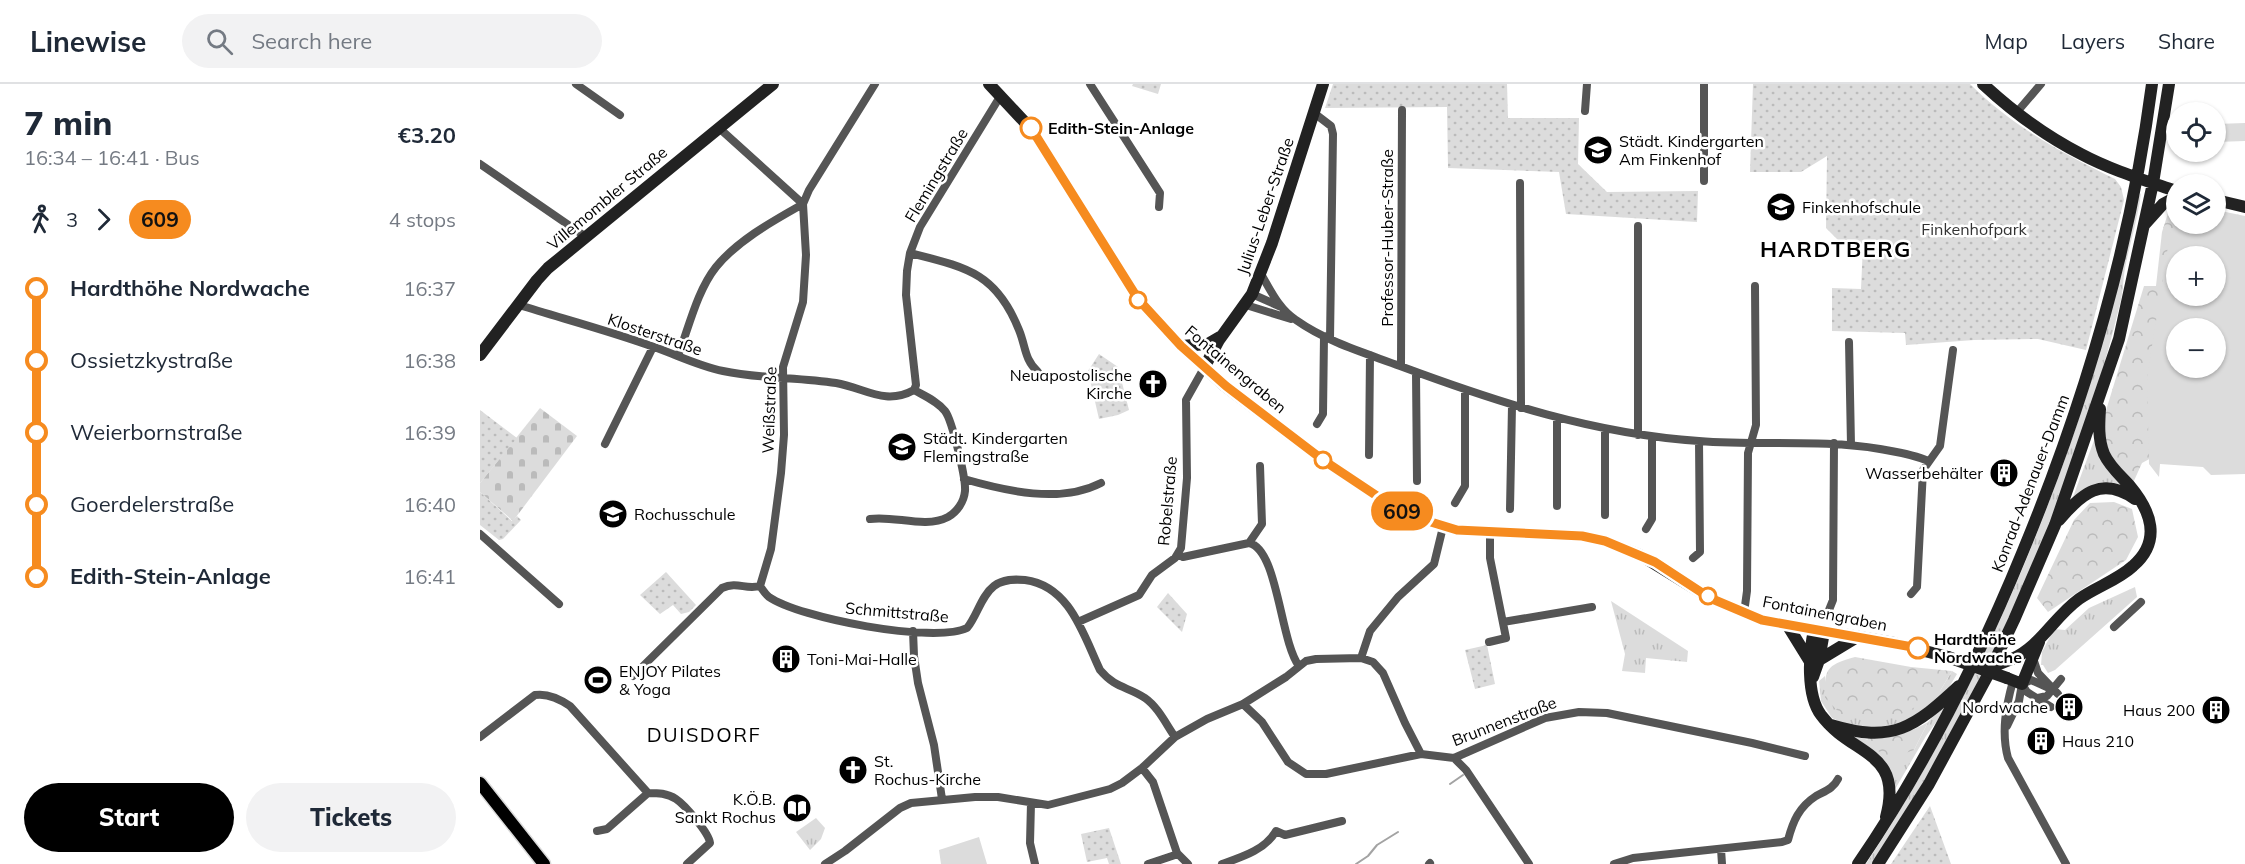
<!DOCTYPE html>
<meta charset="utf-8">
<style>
body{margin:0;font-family:Mulish,sans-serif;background:#f2f2f3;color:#1f2937;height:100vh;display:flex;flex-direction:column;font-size:22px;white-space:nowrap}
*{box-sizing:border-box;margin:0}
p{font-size:20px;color:#747a83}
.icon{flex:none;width:33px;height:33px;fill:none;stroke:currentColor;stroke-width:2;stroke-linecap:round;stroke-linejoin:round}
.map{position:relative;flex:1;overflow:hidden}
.drawer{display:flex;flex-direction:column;background:#fff;width:480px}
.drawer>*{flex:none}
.badge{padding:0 12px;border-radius:20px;font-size:21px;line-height:39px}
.buttons{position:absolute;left:1686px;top:18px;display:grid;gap:12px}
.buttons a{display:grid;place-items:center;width:60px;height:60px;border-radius:50%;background:#fff;box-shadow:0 2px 4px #0004;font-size:30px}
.map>.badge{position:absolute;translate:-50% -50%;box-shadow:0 0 0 3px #fff}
.legs{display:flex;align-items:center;gap:9px;height:66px;padding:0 24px;font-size:20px}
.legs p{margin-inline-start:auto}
.headline{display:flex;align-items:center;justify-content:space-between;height:102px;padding:0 24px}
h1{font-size:33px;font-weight:800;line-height:45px}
.button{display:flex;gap:12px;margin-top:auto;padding:12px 24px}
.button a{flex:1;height:69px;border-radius:36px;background:#000;color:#fff;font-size:24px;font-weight:800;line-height:69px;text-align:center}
.button a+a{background:#f2f2f3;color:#1f2937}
ul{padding:0 24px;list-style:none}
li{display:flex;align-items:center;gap:21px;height:72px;font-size:22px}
li i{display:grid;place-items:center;width:9px;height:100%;margin:0 8px;background:currentColor}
li i::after{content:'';width:15px;height:15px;margin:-8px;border:4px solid;border-radius:50%;background:#fff}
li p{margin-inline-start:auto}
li:first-child i{background:linear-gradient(#0000 50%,currentColor 0)}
li:last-child i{background:linear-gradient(currentColor 50%,#0000 0)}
header{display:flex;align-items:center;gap:36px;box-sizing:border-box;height:84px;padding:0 30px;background:#fff;border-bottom:2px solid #e0e1e3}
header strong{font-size:28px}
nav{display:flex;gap:33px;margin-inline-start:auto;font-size:21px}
.search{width:420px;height:54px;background:#f2f2f3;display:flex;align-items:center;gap:15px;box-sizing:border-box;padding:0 21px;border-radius:33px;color:#747a83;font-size:22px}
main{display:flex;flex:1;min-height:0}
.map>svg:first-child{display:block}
</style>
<header>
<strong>Linewise</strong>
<div class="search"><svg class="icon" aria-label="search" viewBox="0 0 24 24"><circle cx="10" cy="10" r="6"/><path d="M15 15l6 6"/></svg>Search here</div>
<nav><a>Map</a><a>Layers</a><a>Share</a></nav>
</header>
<main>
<section class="drawer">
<div class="headline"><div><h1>7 min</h1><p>16:34 – 16:41 · Bus</p></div><b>€3.20</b></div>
<div class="legs"><svg class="icon" aria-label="walk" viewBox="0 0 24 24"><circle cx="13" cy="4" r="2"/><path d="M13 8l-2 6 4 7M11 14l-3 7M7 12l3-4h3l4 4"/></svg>3<svg class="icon" aria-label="forward" viewBox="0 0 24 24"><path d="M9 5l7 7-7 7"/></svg><b class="badge" style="background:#f68b1f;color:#111">609</b><p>4 stops</p></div>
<ul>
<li><i style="color:#f68b1f"></i><b>Hardthöhe Nordwache</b><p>16:37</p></li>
<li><i style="color:#f68b1f"></i><span>Ossietzkystraße</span><p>16:38</p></li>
<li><i style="color:#f68b1f"></i><span>Weierbornstraße</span><p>16:39</p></li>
<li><i style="color:#f68b1f"></i><span>Goerdelerstraße</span><p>16:40</p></li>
<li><i style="color:#f68b1f"></i><b>Edith-Stein-Anlage</b><p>16:41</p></li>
</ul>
<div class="button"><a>Start</a><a>Tickets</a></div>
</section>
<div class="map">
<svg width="1765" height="780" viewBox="0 0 1765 780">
<defs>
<pattern id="grass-tufts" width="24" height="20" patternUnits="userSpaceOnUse" patternTransform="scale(1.5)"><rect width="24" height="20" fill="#dcdcdc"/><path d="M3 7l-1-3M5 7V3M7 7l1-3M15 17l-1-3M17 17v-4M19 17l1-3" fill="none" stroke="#bbb"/></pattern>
<pattern id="forest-crowns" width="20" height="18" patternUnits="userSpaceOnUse" patternTransform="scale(1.5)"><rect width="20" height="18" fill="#dcdcdc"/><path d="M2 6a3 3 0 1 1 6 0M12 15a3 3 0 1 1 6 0" fill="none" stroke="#bbb"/></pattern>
<pattern id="cemetery-stones" width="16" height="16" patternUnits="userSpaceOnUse" patternTransform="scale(1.5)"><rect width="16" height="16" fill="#dcdcdc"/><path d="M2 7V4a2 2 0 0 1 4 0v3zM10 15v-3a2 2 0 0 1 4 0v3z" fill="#bbb"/></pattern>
<pattern id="park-dots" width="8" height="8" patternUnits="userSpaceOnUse" patternTransform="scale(1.5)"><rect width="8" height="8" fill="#dcdcdc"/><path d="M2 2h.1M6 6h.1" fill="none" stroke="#bbb" stroke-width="1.8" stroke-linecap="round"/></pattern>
</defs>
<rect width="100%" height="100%" fill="#fff"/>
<path fill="url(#grass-tufts)" d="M1661 109C1658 134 1650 159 1645 184 1643 196 1643 209 1640 220 1600 385 1530 553 1444 699 1428 726 1410 753 1393 780H1386C1477 642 1548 488 1600 331 1618 277 1631 220 1645 165 1649 150 1653 120 1661 109Z
M1616 351 1644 403 1593 413Z
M1655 503 1657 513 1575 586 1568 589 1563 581H1561L1562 568 1574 545 1585 546 1609 524Z
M1131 517 1208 567 1207 578 1166 574 1165 589 1142 587 1145 570Z
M1472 587 1477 590 1465 610 1426 638 1400 645 1372 643 1352 634 1341 617 1339 597 1345 592V614L1460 607Z
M1467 618 1463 629 1446 652 1414 707 1413 699 1367 651 1434 666 1448 638Z
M336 734 345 744 341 755 330 766 316 748Z"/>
<path fill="url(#forest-crowns)" d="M1696 121V140H1736V126L1765 132V147L1696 172V244L1673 373 1662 379 1653 399 1632 374 1626 363 1624 333 1664 202H1676L1682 148 1690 123Z
M1634 418 1652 425 1658 453 1646 476 1568 528 1557 514 1594 436 1610 419Z
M1375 573 1431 583 1472 587 1460 607 1427 628 1394 637 1361 630 1345 614C1344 584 1347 581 1375 573Z
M1448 638 1434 666 1412 674 1386 661 1388 654C1413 654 1427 650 1448 638Z"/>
<path fill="url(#cemetery-stones)" d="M60 324 97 352 33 437 0 408V399Z"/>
<path fill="url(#park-dots)" d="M653 0H681L678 10 652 2Z
M853 0H1027L1028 34H1099L1098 80 1127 108 1218 107 1217 138 1086 130 1079 88 968 84 967 23 845 24Z
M1273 0H1490C1532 42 1582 69 1635 95L1641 103 1644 116 1606 266 1558 255 1494 256 1426 261 1425 249 1352 247V204L1381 205 1383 161 1376 156H1358L1346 144 1347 72 1321 88H1270Z
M619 270 638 283 649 326 638 331 619 335 608 287Z
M0 326 37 354 0 399Z
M0 408 32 437 37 432 41 436 23 455 19 456 0 441Z
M186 488 216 521 209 528 201 530 193 521 180 530 160 511Z
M688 509 707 530 702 548 677 523Z
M1007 561 1015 600 995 605 985 566Z
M1450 722 1471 780H1411Z
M629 744 641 780H629L627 774 607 778 601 750Z"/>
<path fill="#dcdcdc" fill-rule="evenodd" d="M1765 39V57L1736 58V40Z
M1736 130 1765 133V390L1731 391 1723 383 1680 380 1679 393 1669 380 1667 293 1690 150 1697 140H1736ZM1696 172H1736V212H1696ZM1696 244H1736V284H1696Z
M499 753 507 780H461L459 766Z"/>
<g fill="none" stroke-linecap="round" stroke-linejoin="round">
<path stroke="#a3a3a3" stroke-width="2" d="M970 700 983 691
M876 780 888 772 897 761 918 748"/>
<g stroke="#dbdbdb" stroke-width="15">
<path id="primary" d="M0 699 64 780"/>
</g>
<path stroke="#555" stroke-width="8" d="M96 0 140 31
M610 0 680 109 679 123
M1105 27 1107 0
M1537 28 1561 0
M834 29 851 42 853 50 850 255
M239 44 323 120
M0 80 106 153
M1224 97V0
M1040 99 1041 324
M1158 142V351
M430 169C485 183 516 188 539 246 546 263 544 275 558 288
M781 190C791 207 799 225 816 236 847 258 885 269 920 282 1017 318 1114 350 1219 357 1279 362 1340 355 1400 365 1417 368 1433 370 1448 377
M772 210 799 222
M39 221C84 235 130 247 174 263 197 271 219 282 243 287 280 295 319 293 356 299 385 304 405 322 434 306L436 301 426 211 427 187 430 169 440 143 521 11
M766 221 811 235
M1369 258 1371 361
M198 272C209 243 217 207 236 183 258 156 293 137 323 120
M921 282 922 26
M936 289 937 397
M1077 334V422
M837 340 843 330 844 252
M1125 345V431
M125 360 173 263
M889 371 890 271
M484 395C526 407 580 420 621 399
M975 419 985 402V306
M1030 425 1032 322
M390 435C414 431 445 445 468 433 477 428 484 418 485 407 486 394 472 336 465 327 457 317 445 312 434 306
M1166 445 1172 435V353
M0 450 79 520
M769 459 782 440 780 382
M698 470 703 473 769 459C798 465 800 557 819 582
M1213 474 1220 468 1219 357
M280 502C283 506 285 510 289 513 319 534 454 560 487 544 497 532 501 512 514 502 523 495 534 495 545 496 590 502 603 550 620 586 636 605 647 602 665 614 678 623 686 640 695 653
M280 502 291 465 301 389 304 351 303 283 323 218 326 171 323 120 329 106 395 0
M1431 510 1437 503 1443 386 1460 362 1473 266
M1349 526 1353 516 1354 359
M1264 529 1267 507 1268 369 1276 341 1275 202
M598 538 659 511 672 491 695 474 701 464 707 394 706 316 724 284
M1023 538 1112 523
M1634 543 1661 518
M433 547 434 572 438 599 454 661 462 715
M1009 558 1026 554 1010 474V449
M881 574 890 547 918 513 954 480 963 443
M1553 574 1558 589 1578 610
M153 592 242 504C258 497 265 506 280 502
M1533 597C1526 622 1521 648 1528 674L1586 780
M1542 600 1551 596 1569 604
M1542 600 1547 608 1571 623
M1558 614 1567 612 1581 595
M763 620 782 638 808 678 826 690H846L941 670 974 674 1065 634 1099 628 1127 629 1272 659 1325 672
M1527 642 1539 617 1542 600
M0 653 55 611C68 609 80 615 90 622L168 709C178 709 187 709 196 715 205 721 229 749 230 759L207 780
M974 674 986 686 1049 780
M662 684 673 698 697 769 708 780
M551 719 550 759 555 780
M117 747 127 745 168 709
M1241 765 1242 780
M345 780 365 767 420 724 431 719 495 713H518L568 721 630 705 642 699 662 684 695 653 727 635 763 620 806 593 826 577 836 575 881 574 893 578 903 589 925 639 941 670
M668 780 698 770
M742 780C762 773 785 766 796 747L805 751 862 737
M949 780 950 779
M1134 780 1153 774 1302 758 1308 756C1313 737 1319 723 1336 712 1345 707 1353 705 1358 695"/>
<path stroke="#222" stroke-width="12" d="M509 0 553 47 658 215 701 262 745 302 843 376 915 424 941 435 977 446 1102 452 1125 457 1160 471 1230 514 1282 536 1414 559 1468 573
M1503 0C1532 27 1566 52 1601 70 1631 86 1664 96 1696 107
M1736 116 1765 123
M1665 140 1683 120 1696 113
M701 262 728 260 740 253
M0 271 57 196 68 184 293 0
M724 284 739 256 772 210 792 159 843 0
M1579 436C1602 409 1622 392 1655 415
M1308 542 1329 576
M1334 546C1329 569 1326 611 1341 631 1371 672 1424 666 1406 733
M1532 575C1560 563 1574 533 1599 515 1616 503 1638 496 1653 482 1682 457 1671 427 1650 402 1640 391 1630 383 1624 370 1618 355 1619 340 1620 325
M1339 576 1377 553
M1333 593 1339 576 1344 548
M1527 594 1542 600 1559 558
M1351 641C1413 660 1435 643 1479 602
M1378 780C1445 682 1498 577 1543 467 1605 317 1651 161 1672 0
M1398 780 1449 700 1508 591 1534 536 1575 441 1639 255 1673 99 1689 0"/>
<use href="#primary" stroke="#000" stroke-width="12"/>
<path stroke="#222" stroke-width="12" d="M1468 573 1527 594
M1507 585 1532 575"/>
</g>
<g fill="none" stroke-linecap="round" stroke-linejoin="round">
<g stroke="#fff" stroke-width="14">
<path id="line-1" d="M551 44 658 215 701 262 746 302 843 376 915 424 941 435 977 446 1102 452 1125 457 1175 478 1230 514 1282 536 1438 564"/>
</g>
<use href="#line-1" stroke="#f68b1f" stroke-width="9"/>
</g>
<defs>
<g id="school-disc" transform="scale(1.5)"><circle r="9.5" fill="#000" stroke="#fff"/><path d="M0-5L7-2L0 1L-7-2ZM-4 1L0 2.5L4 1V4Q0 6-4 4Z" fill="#fff"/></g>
<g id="church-disc" transform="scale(1.5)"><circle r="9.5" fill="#000" stroke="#fff"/><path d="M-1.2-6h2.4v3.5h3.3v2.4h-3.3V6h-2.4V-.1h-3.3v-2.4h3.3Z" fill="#fff"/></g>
<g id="building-disc" transform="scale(1.5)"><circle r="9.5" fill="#000" stroke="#fff"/><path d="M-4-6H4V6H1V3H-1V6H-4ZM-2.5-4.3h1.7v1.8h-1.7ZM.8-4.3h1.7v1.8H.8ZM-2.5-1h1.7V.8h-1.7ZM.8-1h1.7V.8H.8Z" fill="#fff"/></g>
<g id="stadium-disc" transform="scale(1.5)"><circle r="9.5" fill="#000" stroke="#fff"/><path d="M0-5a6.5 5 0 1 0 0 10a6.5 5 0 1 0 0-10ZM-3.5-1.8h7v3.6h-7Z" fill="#fff"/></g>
<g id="library-disc" transform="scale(1.5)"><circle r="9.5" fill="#000" stroke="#fff"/><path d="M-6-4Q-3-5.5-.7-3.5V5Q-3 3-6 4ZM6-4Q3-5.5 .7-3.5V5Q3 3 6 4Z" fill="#fff"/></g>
</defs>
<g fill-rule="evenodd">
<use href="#school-disc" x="1118" y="66"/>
<use href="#school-disc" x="1301" y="123"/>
<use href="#church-disc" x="673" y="300"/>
<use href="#school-disc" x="422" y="363"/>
<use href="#building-disc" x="1524" y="389"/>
<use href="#school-disc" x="133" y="430"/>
<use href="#building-disc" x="306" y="575"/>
<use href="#stadium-disc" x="118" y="596"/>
<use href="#building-disc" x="1589" y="623"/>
<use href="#building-disc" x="1736" y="626"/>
<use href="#building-disc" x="1561" y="657"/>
<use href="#church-disc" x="373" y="686"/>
<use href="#library-disc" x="317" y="724"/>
</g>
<g fill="#fff" stroke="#f68b1f" stroke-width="3">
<circle cx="551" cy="44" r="10"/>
<circle cx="658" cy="216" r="8"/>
<circle cx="843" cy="376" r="8"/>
<circle cx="1228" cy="512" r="8"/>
<circle cx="1438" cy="564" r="10"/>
</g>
<g text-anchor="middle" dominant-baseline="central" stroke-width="5" stroke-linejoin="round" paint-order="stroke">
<g font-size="16" font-weight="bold" fill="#000" stroke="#fff" text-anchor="start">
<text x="568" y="44">Edith-Stein-Anlage</text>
<text x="1454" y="555">Hardthöhe<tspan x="1454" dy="18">Nordwache</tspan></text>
</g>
<g font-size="16" fill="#000" stroke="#fff" text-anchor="start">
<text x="1139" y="57">Städt. Kindergarten<tspan x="1139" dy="18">Am Finkenhof</tspan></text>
<text x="1322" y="123">Finkenhofschule</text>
<text x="652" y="291" text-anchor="end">Neuapostolische<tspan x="652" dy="18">Kirche</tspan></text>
<text x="443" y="354">Städt. Kindergarten<tspan x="443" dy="18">Flemingstraße</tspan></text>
<text x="1503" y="389" text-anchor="end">Wasserbehälter</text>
<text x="154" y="430">Rochusschule</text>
<text x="327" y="575">Toni-Mai-Halle</text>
<text x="139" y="587">ENJOY Pilates<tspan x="139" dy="18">&amp; Yoga</tspan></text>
<text x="1568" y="623" text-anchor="end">Nordwache</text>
<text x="1715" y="626" text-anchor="end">Haus 200</text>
<text x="1582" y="657">Haus 210</text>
<text x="394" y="677">St.<tspan x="394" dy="18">Rochus-Kirche</tspan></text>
<text x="296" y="715" text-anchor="end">K.Ö.B.<tspan x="296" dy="18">Sankt Rochus</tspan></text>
</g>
<g font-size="16" fill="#000" stroke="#fff">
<text transform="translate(456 91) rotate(-59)">Flemingstraße</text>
<text transform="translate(127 114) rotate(-40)">Villemombler Straße</text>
<text transform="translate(785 122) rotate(-71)">Julius-Leber-Straße</text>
<text transform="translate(907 154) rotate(-90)">Professor-Huber-Straße</text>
<text transform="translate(175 250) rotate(19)">Klosterstraße</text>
<text transform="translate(756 285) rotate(40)">Fontainengraben</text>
<text transform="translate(289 326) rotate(-88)">Weißstraße</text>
<text transform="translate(1550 399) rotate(-69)">Konrad-Adenauer-Damm</text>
<text transform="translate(687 417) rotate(-85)">Robelstraße</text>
<text transform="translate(417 528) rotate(5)">Schmittstraße</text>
<text transform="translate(1345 529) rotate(11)">Fontainengraben</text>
<text transform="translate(1024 637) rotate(-21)">Brunnenstraße</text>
</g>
<g font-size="16" fill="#333" stroke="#fff">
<text x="1494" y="145">Finkenhofpark</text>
</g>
<g font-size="20" letter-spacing="1.5" fill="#000" stroke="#fff">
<text x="224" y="650">DUISDORF</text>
</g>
<g font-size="22" font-weight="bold" letter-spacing="1.5" fill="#000" stroke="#fff">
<text x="1356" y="165">HARDTBERG</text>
</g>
</g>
</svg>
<div class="buttons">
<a><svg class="icon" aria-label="locate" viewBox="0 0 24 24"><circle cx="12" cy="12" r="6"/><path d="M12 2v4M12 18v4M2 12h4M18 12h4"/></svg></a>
<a><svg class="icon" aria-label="layers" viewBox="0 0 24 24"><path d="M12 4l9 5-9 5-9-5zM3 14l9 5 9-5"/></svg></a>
<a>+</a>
<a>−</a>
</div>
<b class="badge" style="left:922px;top:427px;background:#f68b1f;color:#111">609</b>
</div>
</main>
